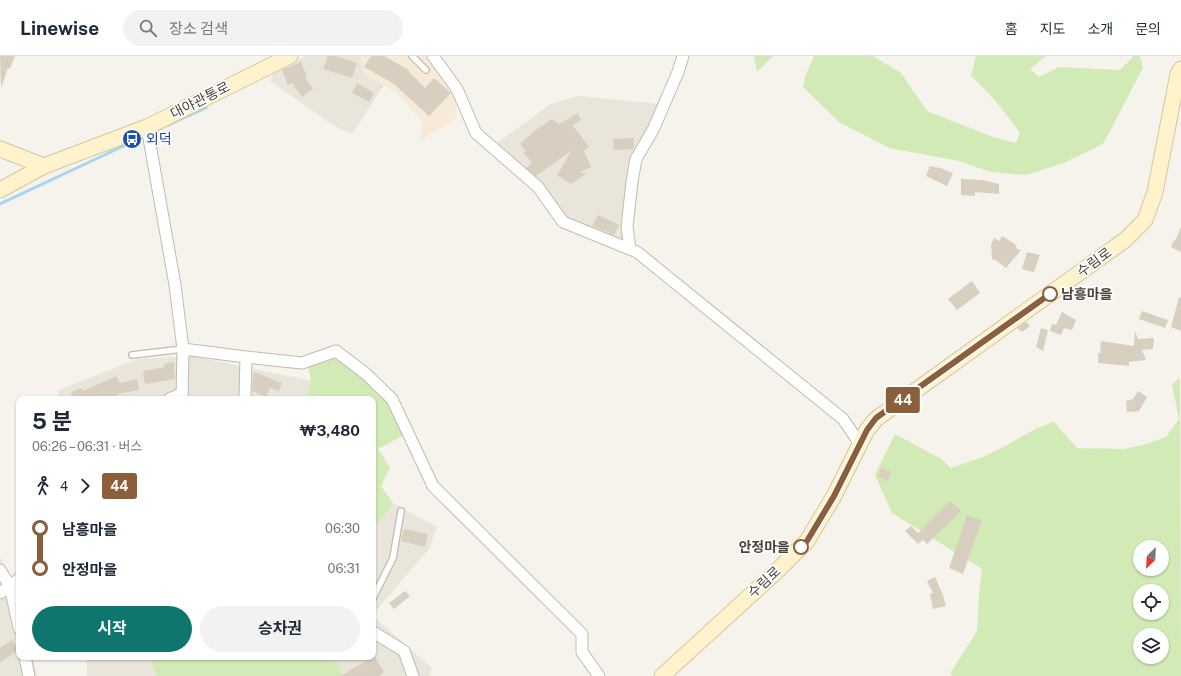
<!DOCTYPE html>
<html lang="ko">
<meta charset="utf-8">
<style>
body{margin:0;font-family:"Public Sans","Noto Sans KR",sans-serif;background:#f2f2f3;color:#1f2937;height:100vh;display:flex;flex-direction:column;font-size:15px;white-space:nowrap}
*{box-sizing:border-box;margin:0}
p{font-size:13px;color:#747a83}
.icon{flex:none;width:22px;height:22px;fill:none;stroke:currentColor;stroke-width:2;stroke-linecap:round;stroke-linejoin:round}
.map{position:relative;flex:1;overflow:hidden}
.drawer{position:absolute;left:16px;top:340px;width:360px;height:264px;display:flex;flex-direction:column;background:#fff;border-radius:8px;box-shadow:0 1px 3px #0004}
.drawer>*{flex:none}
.badge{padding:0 8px;border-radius:3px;font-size:14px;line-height:26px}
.needle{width:26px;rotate:204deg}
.controls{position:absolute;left:1133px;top:484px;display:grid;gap:8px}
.controls a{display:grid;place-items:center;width:36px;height:36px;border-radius:50%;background:#fff;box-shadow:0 1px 3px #0004;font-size:20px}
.map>.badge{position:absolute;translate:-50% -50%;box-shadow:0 0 0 2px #fff}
.legs{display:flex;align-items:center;gap:6px;height:44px;padding:0 16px;font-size:13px}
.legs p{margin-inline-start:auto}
.overview{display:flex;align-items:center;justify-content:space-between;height:68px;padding:0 16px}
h1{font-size:22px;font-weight:700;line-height:30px}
.primary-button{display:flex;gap:8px;margin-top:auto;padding:8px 16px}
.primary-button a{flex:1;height:46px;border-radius:24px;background:#0f766e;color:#fff;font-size:16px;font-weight:700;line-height:46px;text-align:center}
.primary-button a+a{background:#f2f2f3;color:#1f2937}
ul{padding:0 16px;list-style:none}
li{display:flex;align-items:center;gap:14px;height:40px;font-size:15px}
li i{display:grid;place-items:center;width:6px;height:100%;margin:0 5px;background:currentColor}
li i::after{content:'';width:10px;height:10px;margin:-5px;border:3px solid;border-radius:50%;background:#fff}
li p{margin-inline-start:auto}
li:first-child i{background:linear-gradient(#0000 50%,currentColor 0)}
li:last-child i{background:linear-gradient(currentColor 50%,#0000 0)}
header{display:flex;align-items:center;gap:24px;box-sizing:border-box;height:56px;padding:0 20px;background:#fff;border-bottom:1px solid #e0e1e3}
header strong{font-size:19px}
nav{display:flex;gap:22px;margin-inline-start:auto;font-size:14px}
.search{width:280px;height:36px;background:#f2f2f3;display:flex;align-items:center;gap:10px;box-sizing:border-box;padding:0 14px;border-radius:22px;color:#747a83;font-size:15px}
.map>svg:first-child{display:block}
</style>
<header>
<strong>Linewise</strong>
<div class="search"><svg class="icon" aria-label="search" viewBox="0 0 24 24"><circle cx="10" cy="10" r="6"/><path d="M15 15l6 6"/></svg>장소 검색</div>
<nav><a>홈</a><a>지도</a><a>소개</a><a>문의</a></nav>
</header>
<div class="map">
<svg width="1181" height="620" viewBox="0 0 1181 620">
<rect width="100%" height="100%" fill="#f6f3ec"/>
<path fill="#eae5da" d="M306 0H360L365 19 384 29 352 78 336 71 270 25 274 15Z
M578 40 659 48 647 74 624 187 565 162 495 88 551 48Z
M192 300 311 325 305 343H59L58 334 138 303Z
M393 447 437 471 429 493 373 558V475Z
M0 501 19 537V601H33L37 620H0Z
M373 560 432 612 429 620H342L313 601H373Z
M86 601H153L152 607 156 620H87Z"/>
<path fill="#f7ead8" d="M360 0H425L456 43 457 62 419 86 422 66 396 36 365 19Z"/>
<path fill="#d2eab5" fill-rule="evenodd" d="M754 0H773L757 16Z
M814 0H873L901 17 927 55 993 81 1016 87 1020 77C1005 56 990 37 971 20L976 0H1046L1030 13 1039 21 1059 11 1120 14 1134 0H1140L1143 12 1103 88 1064 107 1026 119 991 116 959 105 889 92 839 66 803 31 805 21Z
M331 302H340L386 343 404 379 378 393 390 411 381 430 393 447 373 475V343H305L311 325 308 309Z
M1180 321 1181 620H952L951 616 977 575 979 539 982 513 892 457 875 419 895 378 941 403 951 412 983 401 1011 387 1037 372 1054 366 1077 392 1124 393 1143 389 1166 381 1179 363 1172 329ZM1140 491H1162V513H1140ZM1140 535H1162V557H1140ZM1140 579H1162V601H1140Z
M153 601H313L337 606 342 620H156L152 607Z"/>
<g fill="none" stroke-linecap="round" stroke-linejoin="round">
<path stroke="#a9d4f2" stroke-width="3" d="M159 73 206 52
M0 148 147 79"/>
</g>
<path fill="#d8cfc1" d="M0 0H15L10 13 8 12 1 32Z
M328 0H336L357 7 352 22 323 13Z
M371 0H384L409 14 408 15 425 32 434 22 451 37 429 60 394 28 364 11Z
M301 6 307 20 305 22 313 33 302 41 292 27 288 29 282 14Z
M357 27 374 37 369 46 352 37Z
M578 57 581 64 573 69 589 91 584 95 591 111 580 116 586 118 571 128 557 119 571 95 536 120 526 112 532 107 523 97 526 95 520 88 533 76 552 63 559 68Z
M634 82V93L614 94 613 83Z
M930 110 940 112 953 117 947 130 926 120Z
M961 123 982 124 999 128V138L975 136V140L961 139Z
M598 159 619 169 614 179 602 173V174L592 170Z
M1181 171V196L1171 191 1174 184 1175 185Z
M1002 180 1015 188 1017 193 1021 194 1006 212 997 205 992 203 991 188 994 182 999 185Z
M1027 196 1040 199 1034 216 1022 213Z
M972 225 980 237 957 254 948 243Z
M1179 241 1181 242V275L1171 271Z
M1142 255 1168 264 1165 272 1139 263Z
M1062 256 1076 264 1072 274 1064 272 1061 279 1050 275 1052 268 1056 269Z
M1026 266 1030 270 1022 276 1017 272Z
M1041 272 1048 274 1043 295 1036 291Z
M1135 275 1138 283 1154 282 1153 293 1142 294 1146 304 1129 306V310L1098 307V297H1100L1101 285 1134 290Z
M174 306 175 323 145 328 143 315 165 311 164 308Z
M254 316 282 327 279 335 270 332 266 341 252 335 253 320Z
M116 320 120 327 137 323 139 334 117 338 120 343H66L73 340 71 336 81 332 83 335Z
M1138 335 1147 341 1139 355 1127 356 1126 345 1133 343Z
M881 412 891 416 888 425 878 421Z
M950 445 961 455 927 488 923 484 918 488 905 475 911 470 918 477Z
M967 459 982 464 963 518 949 512Z
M404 473 428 478 425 491 401 485Z
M935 521 943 539 946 550 933 553 930 538 933 537 927 525Z
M405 535 410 540 394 553 389 547Z
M12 584 19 594 0 606V592Z
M364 601H375L384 616 379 620H340L368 604Z"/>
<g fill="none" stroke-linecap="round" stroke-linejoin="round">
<g stroke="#c2bbae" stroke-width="8">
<path id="lane" d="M412 0 426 14
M132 299 183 293
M373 542 393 502 401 455"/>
</g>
<g stroke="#c2bbae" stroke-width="13">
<path id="street" d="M433 0 457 33 476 77 538 131 563 166 637 196 843 363 860 388
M147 71 175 229 183 293 246 301 302 307 336 295 365 317 392 343 433 430 582 578V596L599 620
M630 193 627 171 632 126 636 103 653 74 678 16 683 0
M169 343 181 338
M182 343 183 293
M245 343 246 301
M0 514 10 530 19 572
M0 537 19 523
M373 576 404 595 413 620
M25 601 29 620"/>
</g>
<g stroke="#d6c79b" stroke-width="17">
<path id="secondary" d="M0 93 44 110
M0 134 44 110 147 71 290 0
M662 620 776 516 807 485 834 440 867 374 876 363 1125 184 1145 164 1155 136 1178 18 1181 13"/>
</g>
<use href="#lane" stroke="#fff" stroke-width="5.5"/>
<use href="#street" stroke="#fff" stroke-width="11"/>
<use href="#secondary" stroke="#fff3cd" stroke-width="15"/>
</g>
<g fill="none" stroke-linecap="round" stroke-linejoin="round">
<g stroke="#fff" stroke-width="9">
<path id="line-1" d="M801 491 807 485 834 440 867 374 876 362 1050 238"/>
</g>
<use href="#line-1" stroke="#8b5e3c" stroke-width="6"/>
</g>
<defs>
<g id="bus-disc" transform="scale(1)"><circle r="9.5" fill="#1a4fb4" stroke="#fff"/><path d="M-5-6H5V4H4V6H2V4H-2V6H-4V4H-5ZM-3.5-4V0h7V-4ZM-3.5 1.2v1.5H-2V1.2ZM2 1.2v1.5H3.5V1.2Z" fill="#fff"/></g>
</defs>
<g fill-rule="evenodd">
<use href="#bus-disc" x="132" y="83"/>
</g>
<g fill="#fff" stroke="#8b5e3c" stroke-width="2">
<circle cx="1050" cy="238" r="7"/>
<circle cx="801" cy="491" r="7"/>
</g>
<g text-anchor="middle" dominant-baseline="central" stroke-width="3.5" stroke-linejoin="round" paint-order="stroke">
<g font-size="14" fill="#4b4439" stroke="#fff">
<text transform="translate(200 44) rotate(-27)">대야관통로</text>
<text transform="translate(1094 206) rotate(-36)">수림로</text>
<text transform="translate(764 526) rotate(-43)">수림로</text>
</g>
<g font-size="14" fill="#164399" stroke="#fff" text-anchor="start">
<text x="146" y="83">외덕</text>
</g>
<g font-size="14" font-weight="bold" fill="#4b4439" stroke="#fff" text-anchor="start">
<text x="1061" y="238">남흥마을</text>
<text x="790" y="491" text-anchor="end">안정마을</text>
</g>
</g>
</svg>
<div class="controls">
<a><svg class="needle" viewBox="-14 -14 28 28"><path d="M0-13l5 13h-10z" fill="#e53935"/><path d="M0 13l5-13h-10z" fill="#747a83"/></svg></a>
<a><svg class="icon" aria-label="locate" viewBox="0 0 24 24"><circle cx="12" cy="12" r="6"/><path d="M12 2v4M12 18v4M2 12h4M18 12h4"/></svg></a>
<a><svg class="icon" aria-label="layers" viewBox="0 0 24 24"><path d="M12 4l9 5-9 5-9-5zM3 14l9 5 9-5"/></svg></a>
</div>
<b class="badge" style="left:903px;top:344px;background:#8b5e3c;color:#fff">44</b>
<section class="drawer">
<div class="overview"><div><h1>5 분</h1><p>06:26 – 06:31 · 버스</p></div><b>₩3,480</b></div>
<div class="legs"><svg class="icon" aria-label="walk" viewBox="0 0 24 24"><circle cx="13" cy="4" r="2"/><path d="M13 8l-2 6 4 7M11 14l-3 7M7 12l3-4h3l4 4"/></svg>4<svg class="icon" aria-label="forward" viewBox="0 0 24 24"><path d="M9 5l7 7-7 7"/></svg><b class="badge" style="background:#8b5e3c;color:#fff">44</b></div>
<ul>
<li><i style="color:#8b5e3c"></i><b>남흥마을</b><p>06:30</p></li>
<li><i style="color:#8b5e3c"></i><b>안정마을</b><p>06:31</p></li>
</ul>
<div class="primary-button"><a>시작</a><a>승차권</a></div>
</section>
</div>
